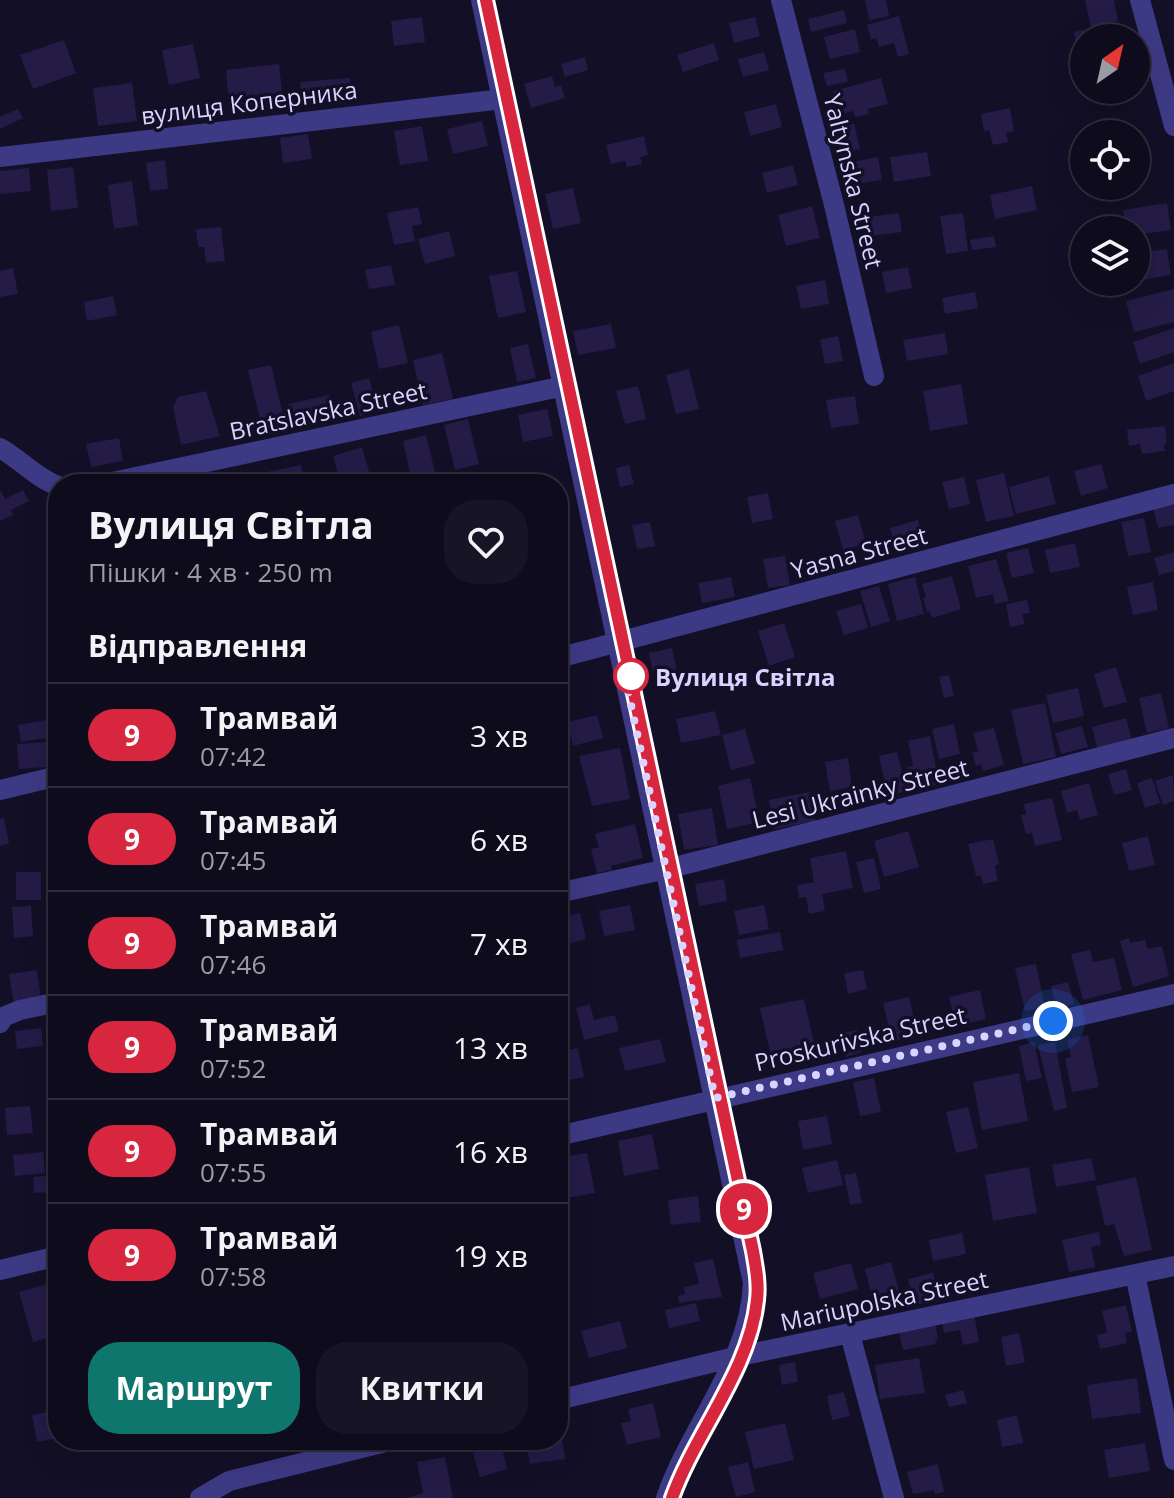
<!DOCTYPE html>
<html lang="uk">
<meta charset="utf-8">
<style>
body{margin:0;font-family:"Open Sans",sans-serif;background:#171425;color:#f1f3f6;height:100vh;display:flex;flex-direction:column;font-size:30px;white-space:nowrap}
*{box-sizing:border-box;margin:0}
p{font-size:26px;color:#9b9ba3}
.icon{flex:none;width:44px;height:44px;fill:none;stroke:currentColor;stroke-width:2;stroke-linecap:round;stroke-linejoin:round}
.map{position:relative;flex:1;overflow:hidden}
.drawer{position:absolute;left:48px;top:474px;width:520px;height:976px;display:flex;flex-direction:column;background:#0e0b1c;border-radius:32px;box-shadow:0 8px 32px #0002,0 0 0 2px #2e2b3b}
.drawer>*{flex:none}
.badge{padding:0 16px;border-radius:26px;font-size:28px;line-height:52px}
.needle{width:52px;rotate:34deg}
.tools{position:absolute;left:1070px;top:24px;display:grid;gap:16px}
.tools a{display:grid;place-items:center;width:80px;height:80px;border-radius:50%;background:#0e0b1c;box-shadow:0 8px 32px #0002,0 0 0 2px #2e2b3b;font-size:40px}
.you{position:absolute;width:40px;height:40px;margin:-20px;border:6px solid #fff;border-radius:50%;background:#1a73e8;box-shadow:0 0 0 12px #1a73e833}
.map>.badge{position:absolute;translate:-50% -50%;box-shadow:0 0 0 4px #fff}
h2{padding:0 40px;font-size:30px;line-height:72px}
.round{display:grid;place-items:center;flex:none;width:84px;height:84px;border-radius:32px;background:#171425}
.head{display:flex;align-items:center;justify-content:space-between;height:136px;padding:0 40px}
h1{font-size:38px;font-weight:700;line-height:60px}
.primary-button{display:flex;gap:16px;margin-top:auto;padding:16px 40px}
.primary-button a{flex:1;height:92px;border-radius:32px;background:#0f766e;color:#fff;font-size:32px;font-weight:700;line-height:92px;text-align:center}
.primary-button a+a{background:#171425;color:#f1f3f6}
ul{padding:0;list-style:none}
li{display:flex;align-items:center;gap:24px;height:104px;padding:0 40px;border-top:2px solid #2e2b3b}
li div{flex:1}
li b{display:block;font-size:30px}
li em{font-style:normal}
li .badge{min-width:88px;font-weight:700;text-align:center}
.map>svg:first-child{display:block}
</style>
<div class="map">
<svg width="1174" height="1498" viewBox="0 0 1174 1498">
<rect width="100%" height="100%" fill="#130f26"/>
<path fill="#241b47" d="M865 0H886L889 16 869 20Z
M1085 0H1114L1118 21 1091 27Z
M844 10 847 23 811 32 808 19Z
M899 16 909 54 898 57 894 43 879 47 876 38 871 39 867 25Z
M422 17 425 42 394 46 391 21Z
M755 17 760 36 734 43 729 23Z
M1117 23 1120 38H1084V61L1080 62 1074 32Z
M855 29 860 52 830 59 824 37Z
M64 40 76 73 33 89 20 55Z
M714 43 719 60 683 72 677 55Z
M193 44 200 78 169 85 162 50Z
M764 52 769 70 743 77 738 59Z
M585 57 588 70 565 77 561 64Z
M279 64 284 107 230 113 226 70Z
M845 69 848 82 827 86 823 73Z
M552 76 555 87 561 85 565 98 531 108 524 84Z
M350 78 352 100 303 104 300 82Z
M881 78 888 104 868 109 869 114 855 117 853 111 839 115 833 91Z
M132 83 137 121 98 126 93 88Z
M776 104 782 127 750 136 744 112Z
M1010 108 1014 131 1006 133 1008 142 993 145 989 130 984 131 981 114Z
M18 109 23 118 0 129V117Z
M482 121 488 146 453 154 447 129Z
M854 123 860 149 839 154 833 128Z
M422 126 428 161 400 165 394 131Z
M308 134 312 159 283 163 280 138Z
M644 136 648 155 640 157 642 164 627 167 625 161 611 164 606 145Z
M927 152 931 176 894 182 890 157Z
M878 157 882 180 855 184 851 162Z
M165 160 168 189 150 191 146 163Z
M793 165 798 185 767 193 762 173Z
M73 167 78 208 51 211 47 170Z
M29 168 31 191 0 194V171Z
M132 181 138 225 114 229 108 185Z
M1032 186 1037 210 995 219 990 195Z
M573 188 581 223 553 229 545 194Z
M1167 203 1171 230 1136 235V230H1126L1123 210Z
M812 206 820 238 786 246 778 215Z
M418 207 422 224 412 226 415 241 394 245 387 213Z
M899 213 902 232 870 236 867 217Z
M963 213 968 251 946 254 940 216Z
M221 227 225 261 206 263 204 247H198L196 229Z
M449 231 455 256 425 264 418 239Z
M994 236 996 247 972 250 970 240Z
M1167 249 1171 275 1140 280 1137 253Z
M391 265 395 285 369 289 365 270Z
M908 267 912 288 886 293 882 272Z
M13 268 18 294 0 297V271Z
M517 271 526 312 498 318 489 276Z
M825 280 829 304 801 309 796 286Z
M1174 289V322L1134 332 1126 301Z
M975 292 978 308 945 314 942 298Z
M113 296 117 315 87 321 84 302Z
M611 324 616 348 578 355 573 331Z
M399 325 408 363 379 369 371 332Z
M1174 328V352L1140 364 1133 342Z
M945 333 948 354 907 361 903 340Z
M838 336 843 361 825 364 820 340Z
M528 344 536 378 517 382 510 348Z
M442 353 453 399 423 405 413 360Z
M1174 363V391L1146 401 1138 376Z
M271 365 287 431 264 436 248 370Z
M689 369 699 409 676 414 666 375Z
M369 378 378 411 360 416 351 383Z
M961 384 968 424 930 431 923 391Z
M638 386 646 419 625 424 616 391Z
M206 391 220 436 181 445 173 407 178 397Z
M329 395 335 419 294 428 288 404Z
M855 396 859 424 831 428 826 400Z
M547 409 553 436 523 442 518 415Z
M468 419 479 464 455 470 444 425Z
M1165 426 1167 443 1164 444 1165 451 1142 454 1140 444 1129 446 1127 430Z
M426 435 435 472 411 477 403 441Z
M119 438 123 461 91 467 86 444Z
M362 447 370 475 341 484 333 456Z
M1101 464 1108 488 1081 496 1074 471Z
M301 465 305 484H264L262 473Z
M629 465 634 484 620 487 616 468Z
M1004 473 1014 516 986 522 976 480Z
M224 474 226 484H184V483Z
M1049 476 1056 504 1016 514 1009 487Z
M964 477 970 504 949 509 942 482Z
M0 490 5 499 23 490 29 501 11 510 13 515 0 521Z
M768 493 773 519 752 523 747 497Z
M1174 502V525L1158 528 1153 507Z
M858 515 866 544 843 550 835 521Z
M1144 518 1151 552 1128 556 1121 522Z
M918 520 925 545 897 553 890 528Z
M650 522 655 546 637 549 632 525Z
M1075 543 1080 567 1050 573 1045 550Z
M1028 548 1034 573 1012 578 1006 553Z
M1174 552V571L1159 575 1154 558Z
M785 556 790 585 768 588 763 559Z
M996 559 1009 601 995 604 993 594 976 598 968 566Z
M952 576 961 609 932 618 930 611 927 612 923 598 926 597 922 584Z
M731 577 735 597 702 603 698 583Z
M915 577 924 614 897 621 888 584Z
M1153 582 1158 610 1133 615 1127 587Z
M879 586 890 621 871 627 860 591Z
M1027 600 1030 613 1022 614 1025 624 1010 627 1006 604Z
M861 604 868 628 844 635 836 611Z
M784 623 795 657 769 666 758 631Z
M672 648 679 679 656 684 649 653Z
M1116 667 1127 702 1104 708 1094 674Z
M949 675 954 696 944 698 939 677Z
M1078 688 1084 716 1053 723 1046 695Z
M1161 693 1169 728 1147 733 1139 698Z
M1045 703 1056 757 1023 764 1011 710Z
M715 711 721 735 681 743 676 719Z
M597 715 603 738 573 746 567 722Z
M58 718V736L21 742 18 725Z
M1126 718 1133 743 1098 752 1092 727Z
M954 724 960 754 939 759 932 729Z
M1082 726 1088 747 1061 754 1055 733Z
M994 728 1004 765 983 771 981 764 976 766 972 753 978 751 973 733Z
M745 729 755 764 731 770 722 735Z
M930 736 939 784 918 788 916 779 910 780 907 767 913 766 908 741Z
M58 741V766L19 769 17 744Z
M620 748 630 799 592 806 579 756Z
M897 752 907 791 888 796 879 756Z
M848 758 852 787 830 791 825 762Z
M1126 769 1132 790 1114 795 1108 774Z
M1173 775 1174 801 1163 805 1155 781Z
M750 778 760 822 727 829 718 786Z
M1152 778 1160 803 1145 808 1137 783Z
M1089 783 1098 815 1080 820 1077 810 1067 813 1061 791Z
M809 792 815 821 774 829 769 800Z
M1052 798 1062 840 1035 846 1032 833 1026 834 1021 815 1026 814 1024 804Z
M712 808 718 845 684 850 678 814Z
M4 818 9 843 0 846V819Z
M635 824 643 858 611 866 612 870 597 873 591 849 599 847 595 834Z
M908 831 919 867 884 877 874 841Z
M1148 836 1155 865 1129 871 1122 843Z
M993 839 999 864 995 866 998 881 983 884 981 875 976 876 968 844Z
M846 851 853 888 822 894 825 911 809 914 806 897 799 898 797 885 814 882 810 858Z
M874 858 881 889 864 893 856 862Z
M16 872H41V900H16Z
M724 879 727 901 699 906 695 884Z
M630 905 635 930 604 936 599 911Z
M764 905 769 929 739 935 734 911Z
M31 906 33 936 14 938 12 907Z
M580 913 586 939 563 945 558 918Z
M780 932 783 950 740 958 737 940Z
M1129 938 1130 943 1145 940 1148 949 1162 946 1169 976 1133 987 1120 941Z
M58 950V992L54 993 46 953Z
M1090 950 1093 962 1114 958 1122 990 1083 1000 1071 954Z
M563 953 569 981 558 983V954Z
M1036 964 1045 1007 1025 1011 1015 968Z
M37 970 41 999 14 1004 9 974Z
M863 970 867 989 848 994 844 973Z
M1068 982 1074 1004 1057 1009 1051 986Z
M980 990 986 1019 956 1026 949 997Z
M909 997 918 1036 892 1041 883 1003Z
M804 999 816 1052 786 1058 784 1049 770 1052 760 1008Z
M590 1004 594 1020 615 1015 619 1031 584 1040 576 1008Z
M41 1028 43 1046 17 1049 15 1031Z
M857 1030 862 1052 846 1057 840 1034Z
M1088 1035 1099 1087 1072 1092 1065 1059 1071 1057 1067 1040Z
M660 1039 666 1062 625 1071 619 1048Z
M1034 1042 1042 1078 1026 1081 1019 1046Z
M1055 1042 1067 1108 1054 1111 1038 1045Z
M578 1048 584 1077 564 1081 558 1052Z
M1019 1073 1028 1121 982 1130 973 1082Z
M874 1078 881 1112 860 1116 853 1082Z
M30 1106 33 1133 7 1135 5 1108Z
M968 1107 978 1148 956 1153 946 1112Z
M827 1116 832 1144 803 1150 798 1121Z
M652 1134 659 1169 624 1176 618 1141Z
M43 1152 45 1173 15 1176 13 1155Z
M587 1153 595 1193 561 1199 558 1158Z
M1091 1158 1096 1180 1056 1187 1052 1165Z
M837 1160 843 1185 808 1193 802 1168Z
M1029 1167 1037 1213 993 1221 985 1175Z
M856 1173 862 1203 850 1205 844 1175Z
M58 1175V1192L34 1193 33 1177Z
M1136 1177 1152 1250 1124 1256 1114 1224 1105 1226 1096 1186Z
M698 1196 701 1222 671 1225 668 1200Z
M1099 1232 1101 1245 1091 1247 1095 1267 1069 1272 1062 1240Z
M962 1233 966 1254 933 1261 929 1240Z
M713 1259 722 1297 679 1303 678 1296 685 1294 684 1287 699 1284 694 1263Z
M891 1262 902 1301 875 1308 865 1269Z
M851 1263 858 1289 820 1299 813 1273Z
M933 1273 939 1300 914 1305 908 1279Z
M54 1282 55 1287 58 1286V1335L33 1342 19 1292Z
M696 1303 700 1321 669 1328 665 1310Z
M1126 1305 1132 1332 1125 1333 1127 1343 1100 1349 1097 1335 1107 1332 1102 1311Z
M974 1313 979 1342 963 1345 960 1330 944 1333 941 1318Z
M620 1321 627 1348 589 1358 581 1331Z
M935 1322 938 1339 935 1340 936 1344 903 1350 898 1329Z
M558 1328 569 1361 558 1365Z
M1019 1333 1025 1362 1006 1366 1001 1337Z
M919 1358 925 1393 880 1399 875 1365Z
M795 1362 798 1382 782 1385 779 1365Z
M1137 1378 1141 1413 1092 1419 1087 1385Z
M963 1390 967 1403 949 1407 945 1395Z
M844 1392 850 1416 832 1420 827 1396Z
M653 1403 661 1437 627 1445 621 1423 631 1421 628 1409Z
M58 1410V1438L37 1442 32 1415Z
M1017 1415 1023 1443 1002 1447 997 1420Z
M785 1423 794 1460 754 1469 745 1432Z
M561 1433 565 1459 530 1464 526 1440H558V1434Z
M1145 1443 1150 1471 1109 1478 1104 1450Z
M501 1445 507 1469 480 1477 473 1453Z
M445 1457 453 1498H407L423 1493 417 1462Z
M748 1462 755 1492 736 1497 728 1467Z
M938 1464 944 1492 935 1494 934 1490 913 1494 907 1472Z"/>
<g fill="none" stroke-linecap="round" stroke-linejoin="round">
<path stroke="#3d3a85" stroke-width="20" d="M481 0 753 1283C750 1362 691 1425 666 1498
M781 0 834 205 874 376
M1140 0 1174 126
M0 157 503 99
M0 448C20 459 36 478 58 486
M103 484 564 386
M558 658 1174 494
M0 790 58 776
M558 893 671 868 1174 738
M0 1023 3 1017 20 1010 58 1002
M558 1136 1174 994
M0 1270 58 1256
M1135 1274 1174 1460
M850 1334 894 1498
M558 1400 735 1357 1174 1266
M200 1498 229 1481 394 1440"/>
<path stroke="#00e5ff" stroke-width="2" d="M486 0 758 1283C755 1362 698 1425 672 1498"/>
</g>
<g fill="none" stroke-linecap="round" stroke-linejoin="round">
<g stroke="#fff" stroke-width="18">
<path id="line" d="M486 0 753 1251C756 1268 759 1284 757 1300 750 1370 695 1433 672 1498"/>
</g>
<use href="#line" stroke="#d7263d" stroke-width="12"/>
<path stroke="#d9d4ff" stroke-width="8" stroke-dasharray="0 14.4" d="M631 676 624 672 715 1098 1053 1021"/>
</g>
<circle fill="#fff" stroke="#d7263d" stroke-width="4" cx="631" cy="676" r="16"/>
<g text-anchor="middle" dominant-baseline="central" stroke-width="7" stroke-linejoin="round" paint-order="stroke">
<g font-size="24" fill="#d9d4ff" stroke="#130f26">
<text transform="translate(249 102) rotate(-7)">вулиця Коперника</text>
<text transform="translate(854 181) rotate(76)">Yaltynska Street</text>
<text transform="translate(328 410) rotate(-12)">Bratslavska Street</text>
<text transform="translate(859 552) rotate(-15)">Yasna Street</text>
<text transform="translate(860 793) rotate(-14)">Lesi Ukrainky Street</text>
<text transform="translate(860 1038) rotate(-13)">Proskurivska Street</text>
<text transform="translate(884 1300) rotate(-12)">Mariupolska Street</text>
</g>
<g font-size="24" font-weight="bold" fill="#d9d4ff" stroke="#130f26" text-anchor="start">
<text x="655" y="676">Вулиця Світла</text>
</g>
</g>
</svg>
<div class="tools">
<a><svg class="needle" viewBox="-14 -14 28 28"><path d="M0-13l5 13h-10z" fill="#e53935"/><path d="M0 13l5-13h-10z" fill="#9b9ba3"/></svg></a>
<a><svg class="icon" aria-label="locate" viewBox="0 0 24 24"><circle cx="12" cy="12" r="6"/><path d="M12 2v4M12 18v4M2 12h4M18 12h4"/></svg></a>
<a><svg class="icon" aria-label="layers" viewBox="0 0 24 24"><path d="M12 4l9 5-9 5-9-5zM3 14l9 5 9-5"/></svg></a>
</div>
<div class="you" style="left:1053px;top:1021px"></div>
<b class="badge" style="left:744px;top:1209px;background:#d7263d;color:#fff">9</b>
<section class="drawer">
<div class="head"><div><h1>Вулиця Світла</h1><p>Пішки · 4 хв · 250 m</p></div><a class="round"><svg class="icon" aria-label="heart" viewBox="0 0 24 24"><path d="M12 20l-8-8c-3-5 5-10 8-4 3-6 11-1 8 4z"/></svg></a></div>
<h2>Відправлення</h2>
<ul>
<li><span class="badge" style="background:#d7263d;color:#fff">9</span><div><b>Трамвай</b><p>07:42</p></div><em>3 хв</em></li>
<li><span class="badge" style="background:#d7263d;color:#fff">9</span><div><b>Трамвай</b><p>07:45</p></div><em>6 хв</em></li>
<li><span class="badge" style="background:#d7263d;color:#fff">9</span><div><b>Трамвай</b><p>07:46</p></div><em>7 хв</em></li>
<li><span class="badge" style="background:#d7263d;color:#fff">9</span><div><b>Трамвай</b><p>07:52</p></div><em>13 хв</em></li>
<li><span class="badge" style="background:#d7263d;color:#fff">9</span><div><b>Трамвай</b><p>07:55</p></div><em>16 хв</em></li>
<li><span class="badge" style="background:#d7263d;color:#fff">9</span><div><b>Трамвай</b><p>07:58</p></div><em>19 хв</em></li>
</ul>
<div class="primary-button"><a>Маршрут</a><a>Квитки</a></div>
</section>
</div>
